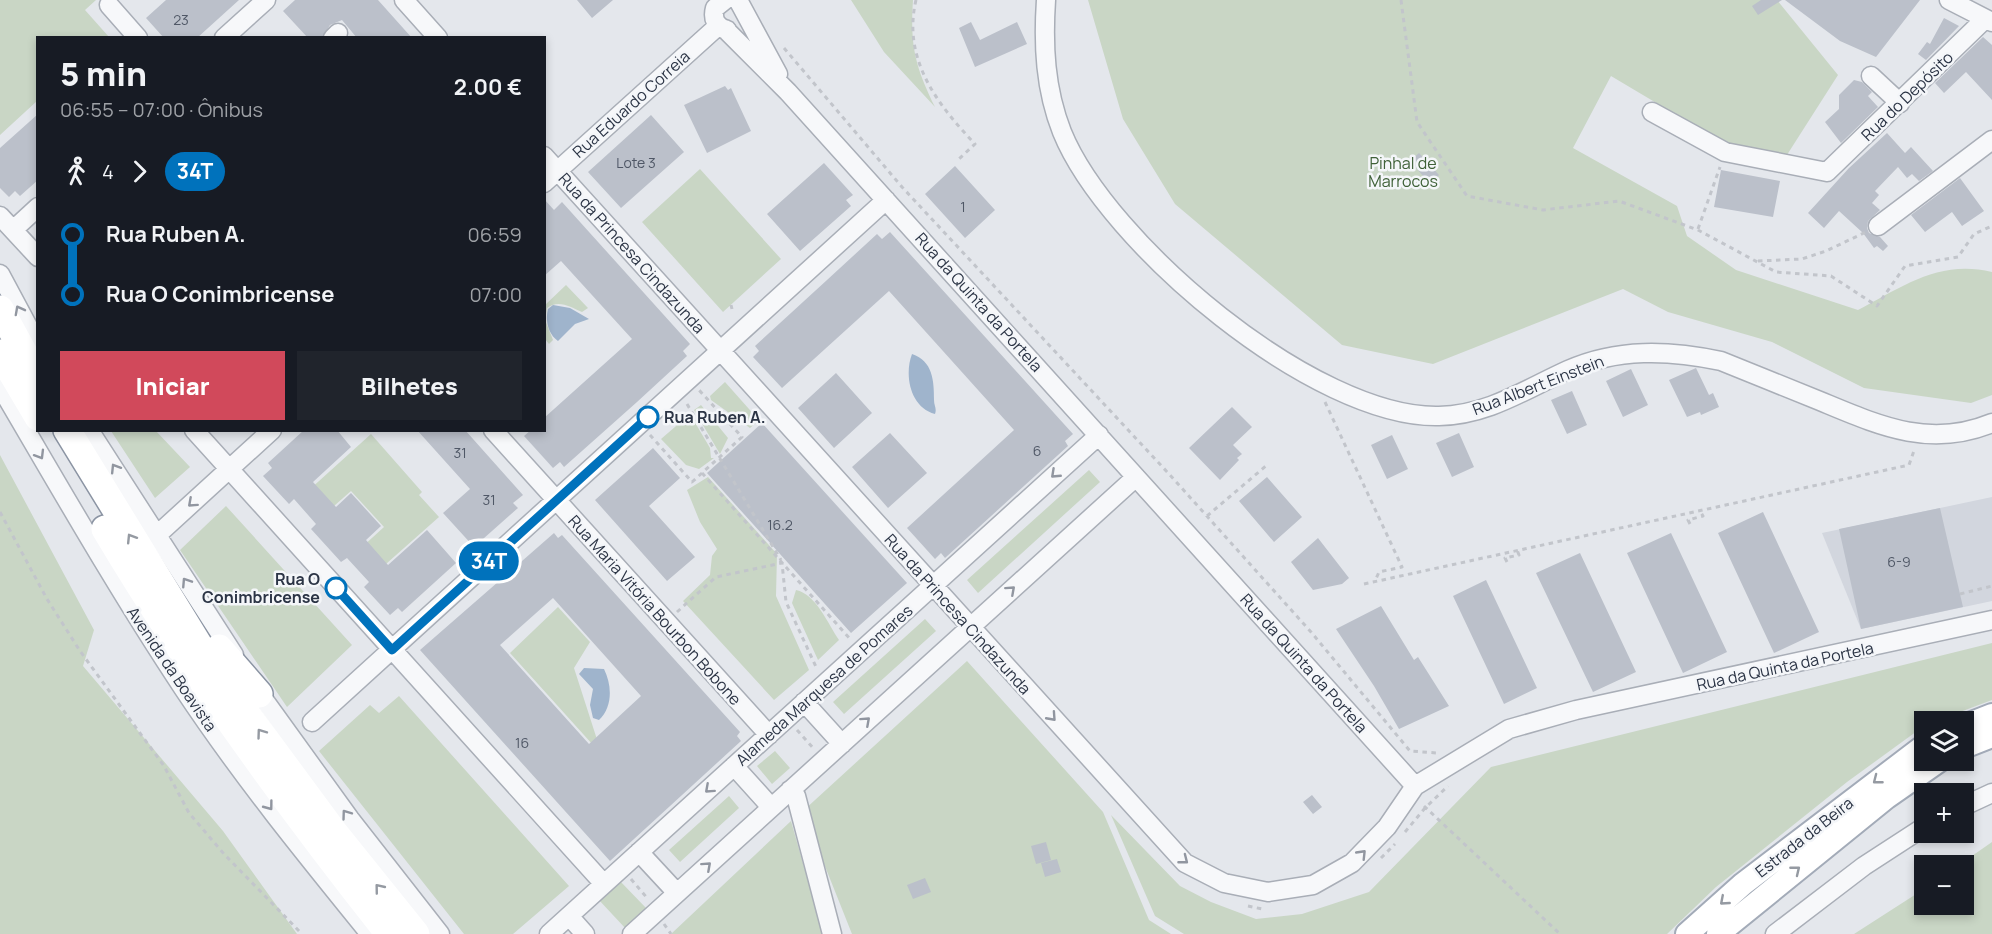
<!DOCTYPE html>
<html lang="pt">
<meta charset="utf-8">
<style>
body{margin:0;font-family:Manrope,sans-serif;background:#20242c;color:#f1f3f6;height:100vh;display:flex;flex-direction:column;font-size:22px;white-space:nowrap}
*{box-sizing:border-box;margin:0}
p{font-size:20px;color:#9ea1a6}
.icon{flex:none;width:33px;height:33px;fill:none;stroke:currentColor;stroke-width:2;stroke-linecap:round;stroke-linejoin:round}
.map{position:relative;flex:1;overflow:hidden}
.panel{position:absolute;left:36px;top:36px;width:510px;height:396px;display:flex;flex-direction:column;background:#171b24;border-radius:0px;box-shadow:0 3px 9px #0003}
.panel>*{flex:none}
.badge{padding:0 12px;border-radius:20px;font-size:21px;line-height:39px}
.fabs{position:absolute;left:1914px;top:711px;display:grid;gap:12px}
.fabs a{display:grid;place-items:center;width:60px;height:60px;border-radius:0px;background:#171b24;box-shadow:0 3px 9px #0003;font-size:30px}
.map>.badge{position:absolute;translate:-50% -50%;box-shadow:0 0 0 3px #fff}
.legs{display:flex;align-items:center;gap:9px;height:66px;padding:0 24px;font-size:20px}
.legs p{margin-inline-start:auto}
.headline{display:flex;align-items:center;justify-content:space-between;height:102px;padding:0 24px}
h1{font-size:33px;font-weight:800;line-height:45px}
.button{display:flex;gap:12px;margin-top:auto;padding:12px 24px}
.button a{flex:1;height:69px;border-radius:0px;background:#d1495b;color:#fff;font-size:24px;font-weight:800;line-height:69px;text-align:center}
.button a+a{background:#20242c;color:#f1f3f6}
ul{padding:0 24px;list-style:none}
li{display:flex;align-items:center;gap:21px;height:60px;font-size:22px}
li i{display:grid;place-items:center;width:9px;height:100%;margin:0 8px;background:currentColor}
li i::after{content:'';width:15px;height:15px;margin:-8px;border:4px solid;border-radius:50%;background:#171b24}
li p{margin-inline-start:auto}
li:first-child i{background:linear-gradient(#0000 50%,currentColor 0)}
li:last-child i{background:linear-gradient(currentColor 50%,#0000 0)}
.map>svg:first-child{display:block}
</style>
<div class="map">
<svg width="1992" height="934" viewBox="0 0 1992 934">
<rect width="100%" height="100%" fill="#e4e7ec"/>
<path fill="#d2d6de" d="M1992 497V601L1861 629 1822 533Z"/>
<path fill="#c9d6c5" d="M0 0H96L85 10 109 37 38 38 37 101 0 135Z
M851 0H913C910 46 915 66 935 107L884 52Z
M1088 0H1777L1838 75 1785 158 1727 145 1611 76 1573 148 1677 206 1687 236 1736 270 1858 310C1902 287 1939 259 1992 272V395L1971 403 1864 388 1772 342 1668 312 1623 289 1433 364 1342 345 1175 204 1123 119Z
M700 169 781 259 723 312 642 222Z
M566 285 588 308 582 312C571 307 558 299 547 308L545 320 553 340 549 344 545 339V305Z
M725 382 757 418V422L750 428 711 400 710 396Z
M701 405 728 438 720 454 694 410Z
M690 414 710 448 711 458H714L699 469 686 465 661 439Z
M111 431H156L190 467 155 498Z
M371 434 422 492 419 495 439 517 369 579 350 558 384 527 351 491 317 521 298 500Z
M0 455 94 630 83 666 223 831 297 934H0Z
M1089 470 1100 482 978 593 967 580Z
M708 477 777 554 776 596 809 670 774 700 683 601 710 575 712 556 717 549 700 522 687 490Z
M226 506 352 645 287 707 180 550Z
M796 590C816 594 828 624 839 640L818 660 792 603Z
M558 607 590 642 574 668 602 755 510 653Z
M925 619 936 631 844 714 833 702Z
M1992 643V700L1936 721 1924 722V726L1847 782 1716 887 1667 934H1184L1155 916 1111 815 1180 886 1211 902 1256 919 1302 914 1369 892 1491 767Z
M967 661 1103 812 1149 920 1171 934H852L803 811Z
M399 696 569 886 513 934H464L319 751 370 705 379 713Z
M775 751 790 768 772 784 757 766Z
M729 796 739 808 680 862 669 850Z
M791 821 823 934H671Z
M1992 842V934H1854L1924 889V904H1964V866L1959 865Z
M619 880 647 909 626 929 598 899Z"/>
<path fill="#9fb4cc" d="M553 305 570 308 589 319 575 324 558 341C548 334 545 320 548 309Z
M912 354C933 361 934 381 934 400 934 406 937 408 935 414 910 407 904 375 912 354Z
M584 668 604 669C612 685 613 707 599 720L593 718 590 705 593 689 579 674Z"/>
<path fill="#bbc0ca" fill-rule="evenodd" d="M166 0H239L197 38H164L146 18Z
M295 0H378L412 38H357L342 20 330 25 322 38H308L283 11Z
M577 0H613L592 18Z
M1761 0H1782L1758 15 1752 6Z
M1785 0H1920L1876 57 1840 41Z
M1944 18 1959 26 1926 60 1918 54 1927 42 1930 44Z
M971 22 980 40 1017 22 1027 44 975 67 959 28Z
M1983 37 1992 45V100L1966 72 1944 93 1935 83Z
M1854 80 1862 82 1872 92 1868 96 1878 107 1841 143 1825 122 1839 109V95Z
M725 86 728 90 731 88 751 131 707 153 684 105Z
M38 114V180L20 196 15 191 9 197 0 188V148Z
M651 115 684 152 621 208 588 172Z
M1887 133 1905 153 1911 147 1933 171 1919 181 1912 174 1907 178 1898 167 1875 191 1879 195 1872 203 1880 210 1868 221 1867 228 1869 233 1880 237 1888 246 1883 251 1877 246 1874 248 1863 233 1839 211 1824 228 1808 213 1849 168Z
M1419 153 1439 175 1430 184 1410 161Z
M824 163 853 195 846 200 851 206 800 251 767 214Z
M955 166 995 210 965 238 925 194Z
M1721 170 1780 181 1773 217 1714 207Z
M1960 178 1984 211 1962 226 1952 212 1925 232 1911 215Z
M544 199 554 210 562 202 690 344 683 351 687 356 637 402 564 467 560 462 553 468 524 436 531 430H544V418L632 339 561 261 544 276Z
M890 232 1073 434 1065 441 1068 446 945 558 941 553 935 559 907 528 1014 430 889 291 782 388 753 357 759 351 755 346 827 280 877 234 882 239Z
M1696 368 1709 395 1713 393 1719 407 1701 415 1700 412 1687 417 1669 380Z
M1631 369 1648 405 1623 417 1606 381Z
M836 373 872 413 834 448 798 408Z
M1572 391 1587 425 1567 434 1551 400Z
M1232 407 1252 427 1233 445 1242 454 1237 458 1239 460 1220 480 1189 448Z
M762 423 907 583 851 633 707 473Z
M304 430H337L351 447 313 482 336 507 351 493 381 526 366 540 388 565 427 530 456 563 402 612 398 608 390 615 364 587 369 582 347 558 341 562 311 529 316 524 294 499 289 504 263 476 272 468 268 463Z
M417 430H465L523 495 513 503 518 508 474 547 443 513 470 489Z
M890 433 927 473 888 508 852 467Z
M1459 433 1474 467 1452 477 1436 443Z
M1392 435 1408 469 1387 479 1371 445Z
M653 448 680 478 649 506 695 557 667 581 595 500Z
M1267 477 1302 517 1274 542 1239 501Z
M1940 508 1963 607 1861 629 1839 529Z
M1763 512 1819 632 1774 653 1718 533Z
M554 533 558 538 562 535 740 732 737 736 741 741 610 861 420 650ZM553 598 641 696 589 744 500 645Z
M1671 533 1727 652 1683 673 1627 553Z
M1318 538 1349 578 1342 584 1313 590 1291 562Z
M1580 553 1636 672 1593 692 1536 573Z
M1486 580 1537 688 1504 704 1453 596Z
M1381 606 1414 660 1418 657 1449 706 1399 729 1374 686 1336 629Z
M1312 795 1322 807 1313 814 1303 802Z
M1046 842 1051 860 1036 864 1031 846Z
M1057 859 1061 872 1045 877 1041 863Z
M925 878 931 892 913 899 907 885Z"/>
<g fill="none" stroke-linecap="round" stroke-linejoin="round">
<g stroke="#a9aeb7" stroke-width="21">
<path id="minor" d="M404 0 438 38
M725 0 715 8C712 19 716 27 727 30
M738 0 778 74
M1046 0C1043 45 1045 89 1062 132 1107 243 1315 419 1439 416 1488 415 1524 390 1568 370 1617 348 1669 350 1721 361 1754 374 1787 388 1820 401 1878 425 1929 449 1992 423
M1949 0 1992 22
M109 5 138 38
M725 29 788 92 1415 786
M224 38 266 0
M333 38 338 33
M1871 76 1900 103
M1652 112 1725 152 1827 172 1985 19
M544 156 1175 852 1185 863 1224 883 1268 892 1313 885 1352 863 1387 827 1415 786 1509 729 1576 710 1992 620
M544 183 718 26
M0 216 38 257
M1878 226 1992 140
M13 230 38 207
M0 274 38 345
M0 386C60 488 118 590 183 688 240 774 305 854 370 934
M89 430 234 655
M194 430 604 884
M493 430 769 735
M156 536 272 430
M254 686 350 819 440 934
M804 702 842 744
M312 722 886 200
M734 766 771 807
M790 790 796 796 832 934
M1964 806 1992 793
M639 852 677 893
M569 916 585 934
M549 934 1099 435
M632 934 1136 477
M1775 934 1864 866 1924 827"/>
</g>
<g stroke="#a3abb8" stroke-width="26">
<path id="major" d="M1964 726 1992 715
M1964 747 1992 736
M1687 934 1743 884 1924 746
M1718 934 1887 797 1940 760"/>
</g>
<g stroke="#8b94a3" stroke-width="30">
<path id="highway" d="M0 309 38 379
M0 353 38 417
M67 430 213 668 334 832 416 934
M105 529C190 672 286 804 389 934
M219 648 259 694"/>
</g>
<path stroke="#c2c5cb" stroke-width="3" stroke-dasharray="4.5 4.5" stroke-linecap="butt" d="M916 0C902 59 937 104 975 144L959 159
M1401 0 1417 122 1467 196 1543 210 1619 201 1698 230 1776 272 1831 276 1877 306 1905 266 1958 257 1974 234 1992 226
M784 48 902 187 1170 475 1311 632 1410 751 1437 753
M1698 229 1720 167
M1758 261 1802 259 1826 251 1866 232
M731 305 732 309
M1325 402 1402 567 1379 572 1375 581
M687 404 781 560
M650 435 692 482 742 437 699 390
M702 473 851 640
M0 512 47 599 80 651 164 766 189 813 224 854 302 934
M1207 516 1267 465
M1690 524 1688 520 1703 516 1700 511
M1507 562 1505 558 1519 555 1517 550
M1364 584 1909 465 1915 448
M1960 594 1992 586
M677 612 716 577 782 563 786 602 817 669
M797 730 815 750
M1424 806 1560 934
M1405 832 1425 808 1448 786
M1381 858 1395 844
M631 879 648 899
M1248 906 1262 909
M664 924 671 934"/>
<use href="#minor" stroke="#f7f8fa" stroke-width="18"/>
<use href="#major" stroke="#fff" stroke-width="22"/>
<use href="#highway" stroke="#fff" stroke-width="27"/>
</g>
<defs><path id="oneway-chevron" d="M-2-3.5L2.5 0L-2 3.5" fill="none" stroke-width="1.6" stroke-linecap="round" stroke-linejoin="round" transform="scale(1.5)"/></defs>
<g stroke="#9196a0">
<use href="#oneway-chevron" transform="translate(19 310) rotate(-118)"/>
<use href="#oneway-chevron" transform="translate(40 455) rotate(59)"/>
<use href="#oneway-chevron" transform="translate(115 468) rotate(-122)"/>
<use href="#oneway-chevron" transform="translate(1055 474) rotate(137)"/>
<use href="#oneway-chevron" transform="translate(192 503) rotate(138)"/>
<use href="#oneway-chevron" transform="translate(186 582) rotate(-123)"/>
<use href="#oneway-chevron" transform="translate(1011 590) rotate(-42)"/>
<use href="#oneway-chevron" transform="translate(1052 717) rotate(48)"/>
<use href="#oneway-chevron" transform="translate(866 721) rotate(-42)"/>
<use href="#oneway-chevron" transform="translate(709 789) rotate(138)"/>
<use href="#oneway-chevron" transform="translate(269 806) rotate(53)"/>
<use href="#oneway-chevron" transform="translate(346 814) rotate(-126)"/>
<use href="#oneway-chevron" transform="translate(1362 854) rotate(-46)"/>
<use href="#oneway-chevron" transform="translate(1184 860) rotate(38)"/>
<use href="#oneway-chevron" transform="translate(707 866) rotate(-42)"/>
</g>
<g stroke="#959aa2">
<use href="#oneway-chevron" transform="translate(131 538) rotate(-122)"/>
<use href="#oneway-chevron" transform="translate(261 733) rotate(-126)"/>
<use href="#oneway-chevron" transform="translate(1877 780) rotate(142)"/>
<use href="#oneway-chevron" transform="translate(1796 870) rotate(-39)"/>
<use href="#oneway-chevron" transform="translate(379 888) rotate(-129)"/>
<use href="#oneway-chevron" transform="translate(1724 901) rotate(139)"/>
</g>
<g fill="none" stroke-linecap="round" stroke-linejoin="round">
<g stroke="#fff" stroke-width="14">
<path id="line-1" d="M336 588 392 650 648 417"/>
</g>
<use href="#line-1" stroke="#0072bc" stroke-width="9"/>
</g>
<g fill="#fff" stroke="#0072bc" stroke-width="3">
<circle cx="648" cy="417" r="10"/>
<circle cx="336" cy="588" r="10"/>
</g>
<g text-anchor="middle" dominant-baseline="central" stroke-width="5" stroke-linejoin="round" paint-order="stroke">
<g font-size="14" fill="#4f5766">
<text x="181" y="19">23</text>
<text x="636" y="162">Lote 3</text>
<text x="963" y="206">1</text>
<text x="1037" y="450">6</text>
<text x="460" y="452">31</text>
<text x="489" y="499">31</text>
<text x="780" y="524">16.2</text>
<text x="1899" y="561">6-9</text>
<text x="522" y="742">16</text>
</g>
<g font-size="16" fill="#2b3445" stroke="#f4f6f9">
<text transform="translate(1907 96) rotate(-44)">Rua do Depósito</text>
<text transform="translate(631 104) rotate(-42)">Rua Eduardo Correia</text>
<text transform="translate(632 253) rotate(48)">Rua da Princesa Cindazunda</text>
<text transform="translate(979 302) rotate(48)">Rua da Quinta da Portela</text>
<text transform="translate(1538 385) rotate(-21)">Rua Albert Einstein</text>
<text transform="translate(655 610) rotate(48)">Rua Maria Vitória Bourbon Bobone</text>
<text transform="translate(958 614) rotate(48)">Rua da Princesa Cindazunda</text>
<text transform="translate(1304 663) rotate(48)">Rua da Quinta da Portela</text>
<text transform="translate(1785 666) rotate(-12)">Rua da Quinta da Portela</text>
<text transform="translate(172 669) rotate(56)">Avenida da Boavista</text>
<text transform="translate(824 685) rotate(-42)">Alameda Marquesa de Pomares</text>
<text transform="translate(1804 837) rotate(-38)">Estrada da Beira</text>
</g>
<g font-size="16" fill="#3f6138" stroke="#f4f6f9">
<text x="1403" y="163">Pinhal de<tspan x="1403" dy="18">Marrocos</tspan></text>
</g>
<g font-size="16" font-weight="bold" fill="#2b3445" stroke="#f4f6f9" text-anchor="start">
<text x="664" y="417">Rua Ruben A.</text>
<text x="320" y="579" text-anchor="end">Rua O<tspan x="320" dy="18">Conimbricense</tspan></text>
</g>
</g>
</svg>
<div class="fabs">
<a><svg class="icon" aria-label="layers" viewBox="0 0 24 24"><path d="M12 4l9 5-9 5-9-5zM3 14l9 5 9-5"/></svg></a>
<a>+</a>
<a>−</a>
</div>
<b class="badge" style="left:489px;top:561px;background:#0072bc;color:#fff">34T</b>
<section class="panel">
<div class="headline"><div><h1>5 min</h1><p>06:55 – 07:00 · Ônibus</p></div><b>2.00 €</b></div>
<div class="legs"><svg class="icon" aria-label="walk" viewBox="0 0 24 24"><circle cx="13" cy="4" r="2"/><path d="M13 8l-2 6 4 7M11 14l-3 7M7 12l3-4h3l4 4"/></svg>4<svg class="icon" aria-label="forward" viewBox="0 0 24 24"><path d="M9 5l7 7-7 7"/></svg><b class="badge" style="background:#0072bc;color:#fff">34T</b></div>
<ul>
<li><i style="color:#0072bc"></i><b>Rua Ruben A.</b><p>06:59</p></li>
<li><i style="color:#0072bc"></i><b>Rua O Conimbricense</b><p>07:00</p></li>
</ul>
<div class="button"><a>Iniciar</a><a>Bilhetes</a></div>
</section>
</div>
